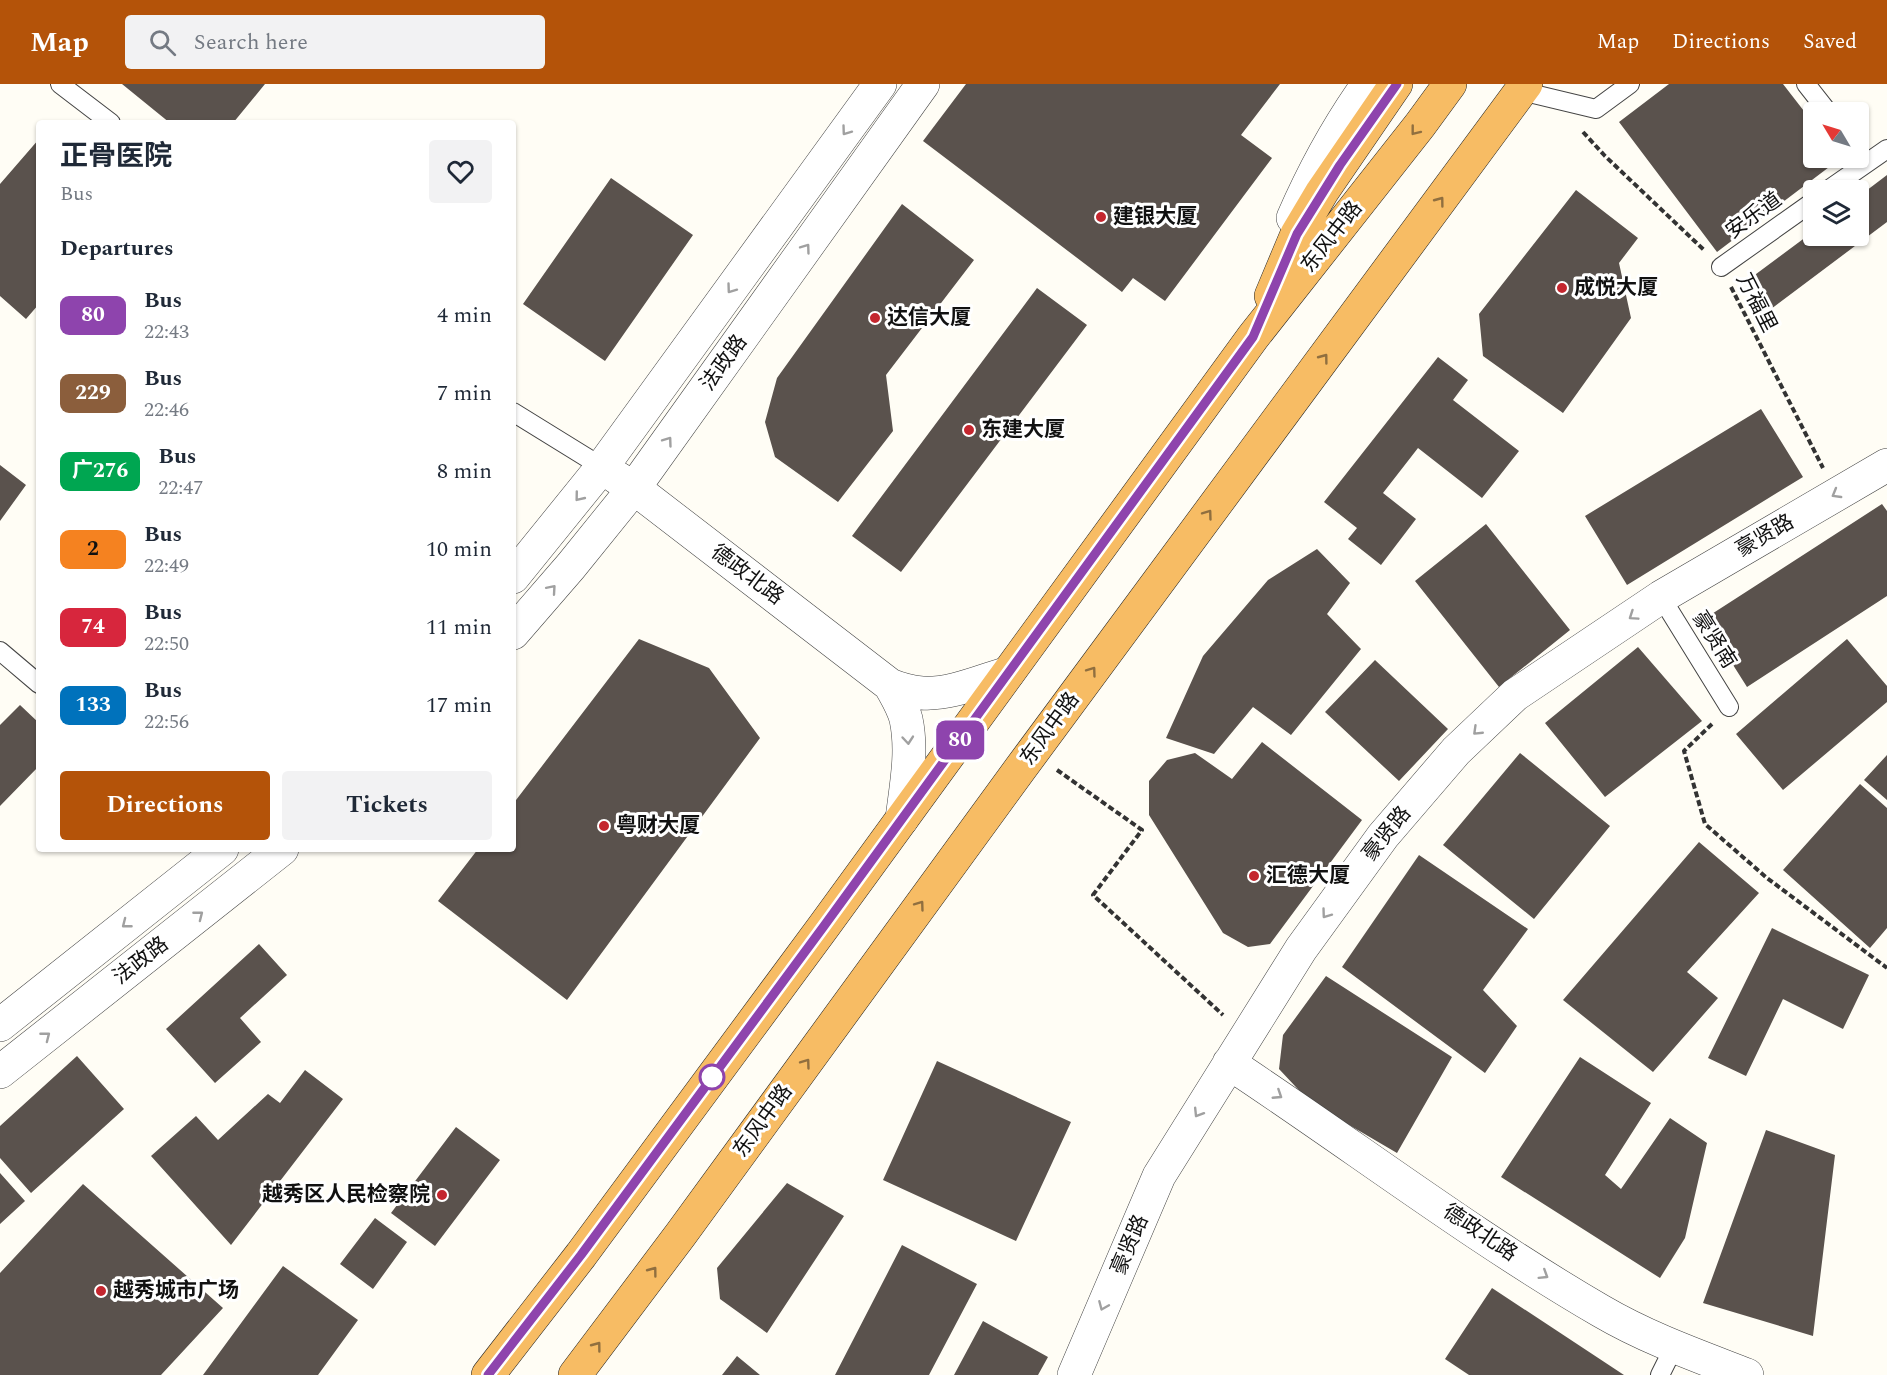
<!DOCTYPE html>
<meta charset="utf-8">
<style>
body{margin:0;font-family:Spectral,"Noto Sans SC",serif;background:#f2f2f3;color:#1f2937;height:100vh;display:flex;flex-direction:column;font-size:22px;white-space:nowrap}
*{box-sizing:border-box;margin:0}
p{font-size:20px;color:#747a83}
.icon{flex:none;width:33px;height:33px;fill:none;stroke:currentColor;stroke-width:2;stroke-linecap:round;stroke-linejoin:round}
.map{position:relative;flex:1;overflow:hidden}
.drawer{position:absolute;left:36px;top:36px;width:480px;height:732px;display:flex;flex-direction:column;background:#fff;border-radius:6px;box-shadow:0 2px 4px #0004}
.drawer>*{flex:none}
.badge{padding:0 12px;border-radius:9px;font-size:21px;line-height:39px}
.needle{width:39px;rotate:308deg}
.tools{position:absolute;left:1803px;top:18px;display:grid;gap:12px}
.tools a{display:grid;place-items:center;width:66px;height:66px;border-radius:6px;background:#fff;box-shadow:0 2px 4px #0004;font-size:30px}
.map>.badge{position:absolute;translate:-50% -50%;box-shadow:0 0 0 3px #fff}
h2{padding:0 24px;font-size:22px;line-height:54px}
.round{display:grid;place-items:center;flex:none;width:63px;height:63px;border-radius:6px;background:#f2f2f3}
.overview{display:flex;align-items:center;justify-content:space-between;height:102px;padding:0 24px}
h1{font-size:28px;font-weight:700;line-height:45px}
.button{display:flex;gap:12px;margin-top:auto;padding:12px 24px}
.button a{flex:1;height:69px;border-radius:6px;background:#b45309;color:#fff;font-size:24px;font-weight:700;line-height:69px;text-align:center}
.button a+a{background:#f2f2f3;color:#1f2937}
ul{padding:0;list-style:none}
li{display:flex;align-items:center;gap:18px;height:78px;padding:0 24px}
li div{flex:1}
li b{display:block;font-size:22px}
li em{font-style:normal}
li .badge{min-width:66px;font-weight:700;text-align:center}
header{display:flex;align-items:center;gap:36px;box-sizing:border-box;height:84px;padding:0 30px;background:#b45309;color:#fff}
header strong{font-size:28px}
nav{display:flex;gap:33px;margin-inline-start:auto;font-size:21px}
.search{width:420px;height:54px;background:#f2f2f3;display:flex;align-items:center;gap:15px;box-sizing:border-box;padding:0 21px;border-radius:6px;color:#747a83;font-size:22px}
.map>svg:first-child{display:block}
</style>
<header>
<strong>Map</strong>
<div class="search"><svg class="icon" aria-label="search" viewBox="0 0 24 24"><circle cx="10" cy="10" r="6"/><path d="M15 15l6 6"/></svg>Search here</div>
<nav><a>Map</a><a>Directions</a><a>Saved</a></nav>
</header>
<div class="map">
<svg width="1887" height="1291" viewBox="0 0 1887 1291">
<rect width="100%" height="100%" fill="#fffdf5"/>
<path fill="#5a524d" d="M122 0H265L233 39H170Z
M966 0H1280L1241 51 1272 74 1165 217 1133 194 1122 208 923 57Z
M1669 0H1783L1814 40V74H1841L1717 168 1619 38Z
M39 55V220L26 235 0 212V100Z
M1887 91V138L1771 225 1748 196 1814 147V152H1858V113Z
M611 94 693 151 605 277 523 220Z
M1576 106 1638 154 1619 179 1631 234 1563 329 1483 272 1479 230Z
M902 120 974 176 886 291 893 347 838 418 775 373 765 338 777 294Z
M1037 204 1087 241 901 488 852 452Z
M1438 273 1468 296 1453 316 1519 367 1482 414 1418 364 1383 409 1416 435 1381 481 1348 455 1357 444 1324 418Z
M1761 325 1803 393 1627 501 1585 432Z
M0 381 26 401 0 437Z
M1882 420 1887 427V512L1747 603 1704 535Z
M1486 440 1570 546 1499 603 1415 497Z
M1317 465 1350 499 1327 530 1361 565 1291 651 1253 623 1214 670 1166 654 1203 572 1268 496Z
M639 555 709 584 760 654 567 916 438 817 478 765H513V720Z
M1847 555 1887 602V618L1783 706 1736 650Z
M1638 563 1702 637 1605 713 1545 639Z
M1375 576 1448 645 1399 697 1325 628Z
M20 621 39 639V682L0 722V641Z
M1262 658 1362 736 1270 860 1248 863 1223 849 1149 731V697L1167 676 1195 669 1232 695Z
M1520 669 1610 742 1534 835 1443 761Z
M1887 671V716L1864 696Z
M1860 700 1887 724V844L1870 864 1783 786Z
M1699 758 1759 809 1687 888 1718 914 1653 988 1563 916Z
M1419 771 1528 845 1483 906 1517 942 1485 989 1342 883Z
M1772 844 1869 891 1843 945 1783 915 1746 992 1708 974Z
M259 860 287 891 240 934 261 958 215 999 166 945Z
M1326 892 1452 973 1397 1069 1310 1018 1279 985 1283 951Z
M77 972 124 1025 31 1109 0 1074V1042Z
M1580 973 1651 1019 1605 1091 1621 1105 1670 1034 1707 1059 1685 1154 1660 1194 1501 1093Z
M937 977 1071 1038 1016 1157 883 1096Z
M305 986 343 1015 231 1161 151 1072 196 1032 218 1056 268 1010 280 1019Z
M456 1043 500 1076 435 1162 391 1129Z
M1766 1046 1835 1071 1813 1252 1703 1219Z
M0 1089 25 1117 0 1140Z
M787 1099 844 1132 767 1249 720 1215 717 1184Z
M83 1100 223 1224 161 1291H0V1189Z
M375 1134 407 1158 373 1205 340 1180Z
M902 1161 977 1200 929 1291H835Z
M283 1182 358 1236 318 1291H203Z
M1492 1204 1624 1291H1469L1445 1275Z
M983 1237 1048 1273 1038 1291H954Z
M737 1272 760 1291H722Z"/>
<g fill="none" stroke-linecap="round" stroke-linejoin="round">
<g stroke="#444" stroke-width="20">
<path id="service" d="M60 0 111 39
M1806 0 1828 28
M1521 7 1596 25 1630 0
M1828 106 1887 65
M1721 183 1814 117
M513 328 602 383
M1661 513 1729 623
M0 567 39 600
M1660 1291 1674 1263"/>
</g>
<g stroke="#444" stroke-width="34">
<path id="tertiary" d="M1293 134C1313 88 1338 42 1368 0
M616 393 634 404 890 601C900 605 911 608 922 609 950 611 981 597 1008 589
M513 493 602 383 880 0
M513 549 571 482 634 404 923 0
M890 601C896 612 903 623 906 635 913 668 906 702 902 735
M0 941 222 765
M1229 979C1353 1061 1472 1152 1601 1227 1647 1254 1698 1272 1747 1291
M0 988 282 765
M1074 1291 1159 1092 1301 865 1383 752 1456 667 1515 611 1661 513 1887 381"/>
</g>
<g stroke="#222" stroke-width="34">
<path id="trunk" d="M1271 212 1297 150 1322 108 1396 0
M488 1291 581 1171 824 842 1253 253 1420 41 1450 0
M575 1291 681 1150 1020 685 1526 0"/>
</g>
<path stroke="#333" stroke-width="4" stroke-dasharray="6 3" stroke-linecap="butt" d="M1583 48 1605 72 1704 166
M1731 203 1823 384
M1712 640 1684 667 1705 740 1767 794 1887 884
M1057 686 1142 746 1093 811 1223 931"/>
<use href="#service" stroke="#fff" stroke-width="18"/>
<use href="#tertiary" stroke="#fff" stroke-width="33"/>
<use href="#trunk" stroke="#f7bc64" stroke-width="33"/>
</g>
<defs><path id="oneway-chevron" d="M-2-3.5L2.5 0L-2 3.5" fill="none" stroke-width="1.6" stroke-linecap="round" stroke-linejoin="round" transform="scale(1.5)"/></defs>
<g stroke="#a0a0a0">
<use href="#oneway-chevron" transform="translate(846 47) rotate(126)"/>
<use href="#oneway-chevron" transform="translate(806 164) rotate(-54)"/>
<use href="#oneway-chevron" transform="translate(731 205) rotate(126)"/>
<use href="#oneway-chevron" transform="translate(668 357) rotate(-54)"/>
<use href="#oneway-chevron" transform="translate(1836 410) rotate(150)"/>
<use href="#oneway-chevron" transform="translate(579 413) rotate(129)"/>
<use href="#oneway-chevron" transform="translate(552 505) rotate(-49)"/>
<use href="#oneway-chevron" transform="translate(1633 532) rotate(146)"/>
<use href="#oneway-chevron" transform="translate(1477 647) rotate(136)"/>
<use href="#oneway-chevron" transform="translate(908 656) rotate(85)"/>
<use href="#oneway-chevron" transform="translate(1326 830) rotate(126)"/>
<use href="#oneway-chevron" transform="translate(199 831) rotate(-38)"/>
<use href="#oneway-chevron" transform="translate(126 840) rotate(142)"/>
<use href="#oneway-chevron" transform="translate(46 952) rotate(-38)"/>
<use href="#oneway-chevron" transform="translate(1278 1011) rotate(33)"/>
<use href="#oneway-chevron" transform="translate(1198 1029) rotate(122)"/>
<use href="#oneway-chevron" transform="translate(1544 1191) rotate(32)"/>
<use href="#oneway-chevron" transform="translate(1103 1222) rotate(113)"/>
</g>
<g stroke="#906f3f">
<use href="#oneway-chevron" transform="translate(1415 47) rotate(128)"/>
<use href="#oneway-chevron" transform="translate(1440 117) rotate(-53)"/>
<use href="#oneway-chevron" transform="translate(1324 274) rotate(-53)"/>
<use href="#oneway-chevron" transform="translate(1208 430) rotate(-54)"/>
<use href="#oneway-chevron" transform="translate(1092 587) rotate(-54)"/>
<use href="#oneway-chevron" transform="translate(920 821) rotate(-54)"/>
<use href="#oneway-chevron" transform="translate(806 979) rotate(-54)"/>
<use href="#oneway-chevron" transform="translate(653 1187) rotate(-53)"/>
<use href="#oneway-chevron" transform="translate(597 1262) rotate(-53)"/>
</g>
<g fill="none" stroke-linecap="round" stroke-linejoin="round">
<g stroke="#fff" stroke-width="14">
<path id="line" d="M488 1291 581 1171 824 842 1253 253 1297 150 1340 81 1397 0"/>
</g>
<use href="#line" stroke="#8e44ad" stroke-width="9"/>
</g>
<g fill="#c4262e" stroke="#fff" stroke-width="2">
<circle cx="1101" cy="133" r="6"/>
<circle cx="1562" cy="204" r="6"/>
<circle cx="875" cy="234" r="6"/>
<circle cx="969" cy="346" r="6"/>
<circle cx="604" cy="742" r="6"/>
<circle cx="1254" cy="792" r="6"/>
<circle cx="442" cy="1111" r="6"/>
<circle cx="101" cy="1207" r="6"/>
</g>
<circle fill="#fff" stroke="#8e44ad" stroke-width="3" cx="712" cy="993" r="12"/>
<g text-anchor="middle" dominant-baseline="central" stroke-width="6" stroke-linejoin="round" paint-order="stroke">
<g font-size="21" fill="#111" stroke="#fff">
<text transform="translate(1754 132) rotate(-36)">安乐道</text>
<text transform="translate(1332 153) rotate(-52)">东风中路</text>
<text transform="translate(1756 219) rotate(63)">万福里</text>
<text transform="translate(724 279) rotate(-54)">法政路</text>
<text transform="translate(1765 452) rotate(-30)">豪贤路</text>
<text transform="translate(747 491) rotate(37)">德政北路</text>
<text transform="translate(1714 556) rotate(58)">豪贤南</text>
<text transform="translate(1050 645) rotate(-54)">东风中路</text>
<text transform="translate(1387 750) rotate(-51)">豪贤路</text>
<text transform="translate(141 877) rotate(-38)">法政路</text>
<text transform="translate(763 1037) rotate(-54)">东风中路</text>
<text transform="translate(1480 1149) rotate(34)">德政北路</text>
<text transform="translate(1130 1161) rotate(-67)">豪贤路</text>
</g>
<g font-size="21" font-weight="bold" fill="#111" stroke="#fff" text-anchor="start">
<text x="1113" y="133">建银大厦</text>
<text x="1574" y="204">成悦大厦</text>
<text x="887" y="234">达信大厦</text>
<text x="981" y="346">东建大厦</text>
<text x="616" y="742">粤财大厦</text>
<text x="1266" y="792">汇德大厦</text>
<text x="430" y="1111" text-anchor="end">越秀区人民检察院</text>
<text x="113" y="1207">越秀城市广场</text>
</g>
</g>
</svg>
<div class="tools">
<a><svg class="needle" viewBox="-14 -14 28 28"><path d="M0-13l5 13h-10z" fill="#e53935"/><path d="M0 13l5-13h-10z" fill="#747a83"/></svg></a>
<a><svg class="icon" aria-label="layers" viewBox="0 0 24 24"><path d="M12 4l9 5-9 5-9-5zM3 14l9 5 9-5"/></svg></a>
</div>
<b class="badge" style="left:960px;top:656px;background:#8e44ad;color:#fff">80</b>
<section class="drawer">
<div class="overview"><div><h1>正骨医院</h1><p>Bus</p></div><a class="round"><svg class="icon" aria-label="heart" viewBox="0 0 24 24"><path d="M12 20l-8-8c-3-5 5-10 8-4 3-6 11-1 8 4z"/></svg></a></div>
<h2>Departures</h2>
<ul>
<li><span class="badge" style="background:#8e44ad;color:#fff">80</span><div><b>Bus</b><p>22:43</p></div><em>4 min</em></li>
<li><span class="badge" style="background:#8b5e3c;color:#fff">229</span><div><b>Bus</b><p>22:46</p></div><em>7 min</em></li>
<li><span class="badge" style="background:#00a651;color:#fff">广276</span><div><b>Bus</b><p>22:47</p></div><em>8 min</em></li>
<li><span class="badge" style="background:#f58220;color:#111">2</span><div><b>Bus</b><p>22:49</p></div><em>10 min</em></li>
<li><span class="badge" style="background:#d7263d;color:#fff">74</span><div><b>Bus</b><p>22:50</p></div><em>11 min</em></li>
<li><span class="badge" style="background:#0072bc;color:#fff">133</span><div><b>Bus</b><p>22:56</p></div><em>17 min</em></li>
</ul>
<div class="button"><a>Directions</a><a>Tickets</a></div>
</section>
</div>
